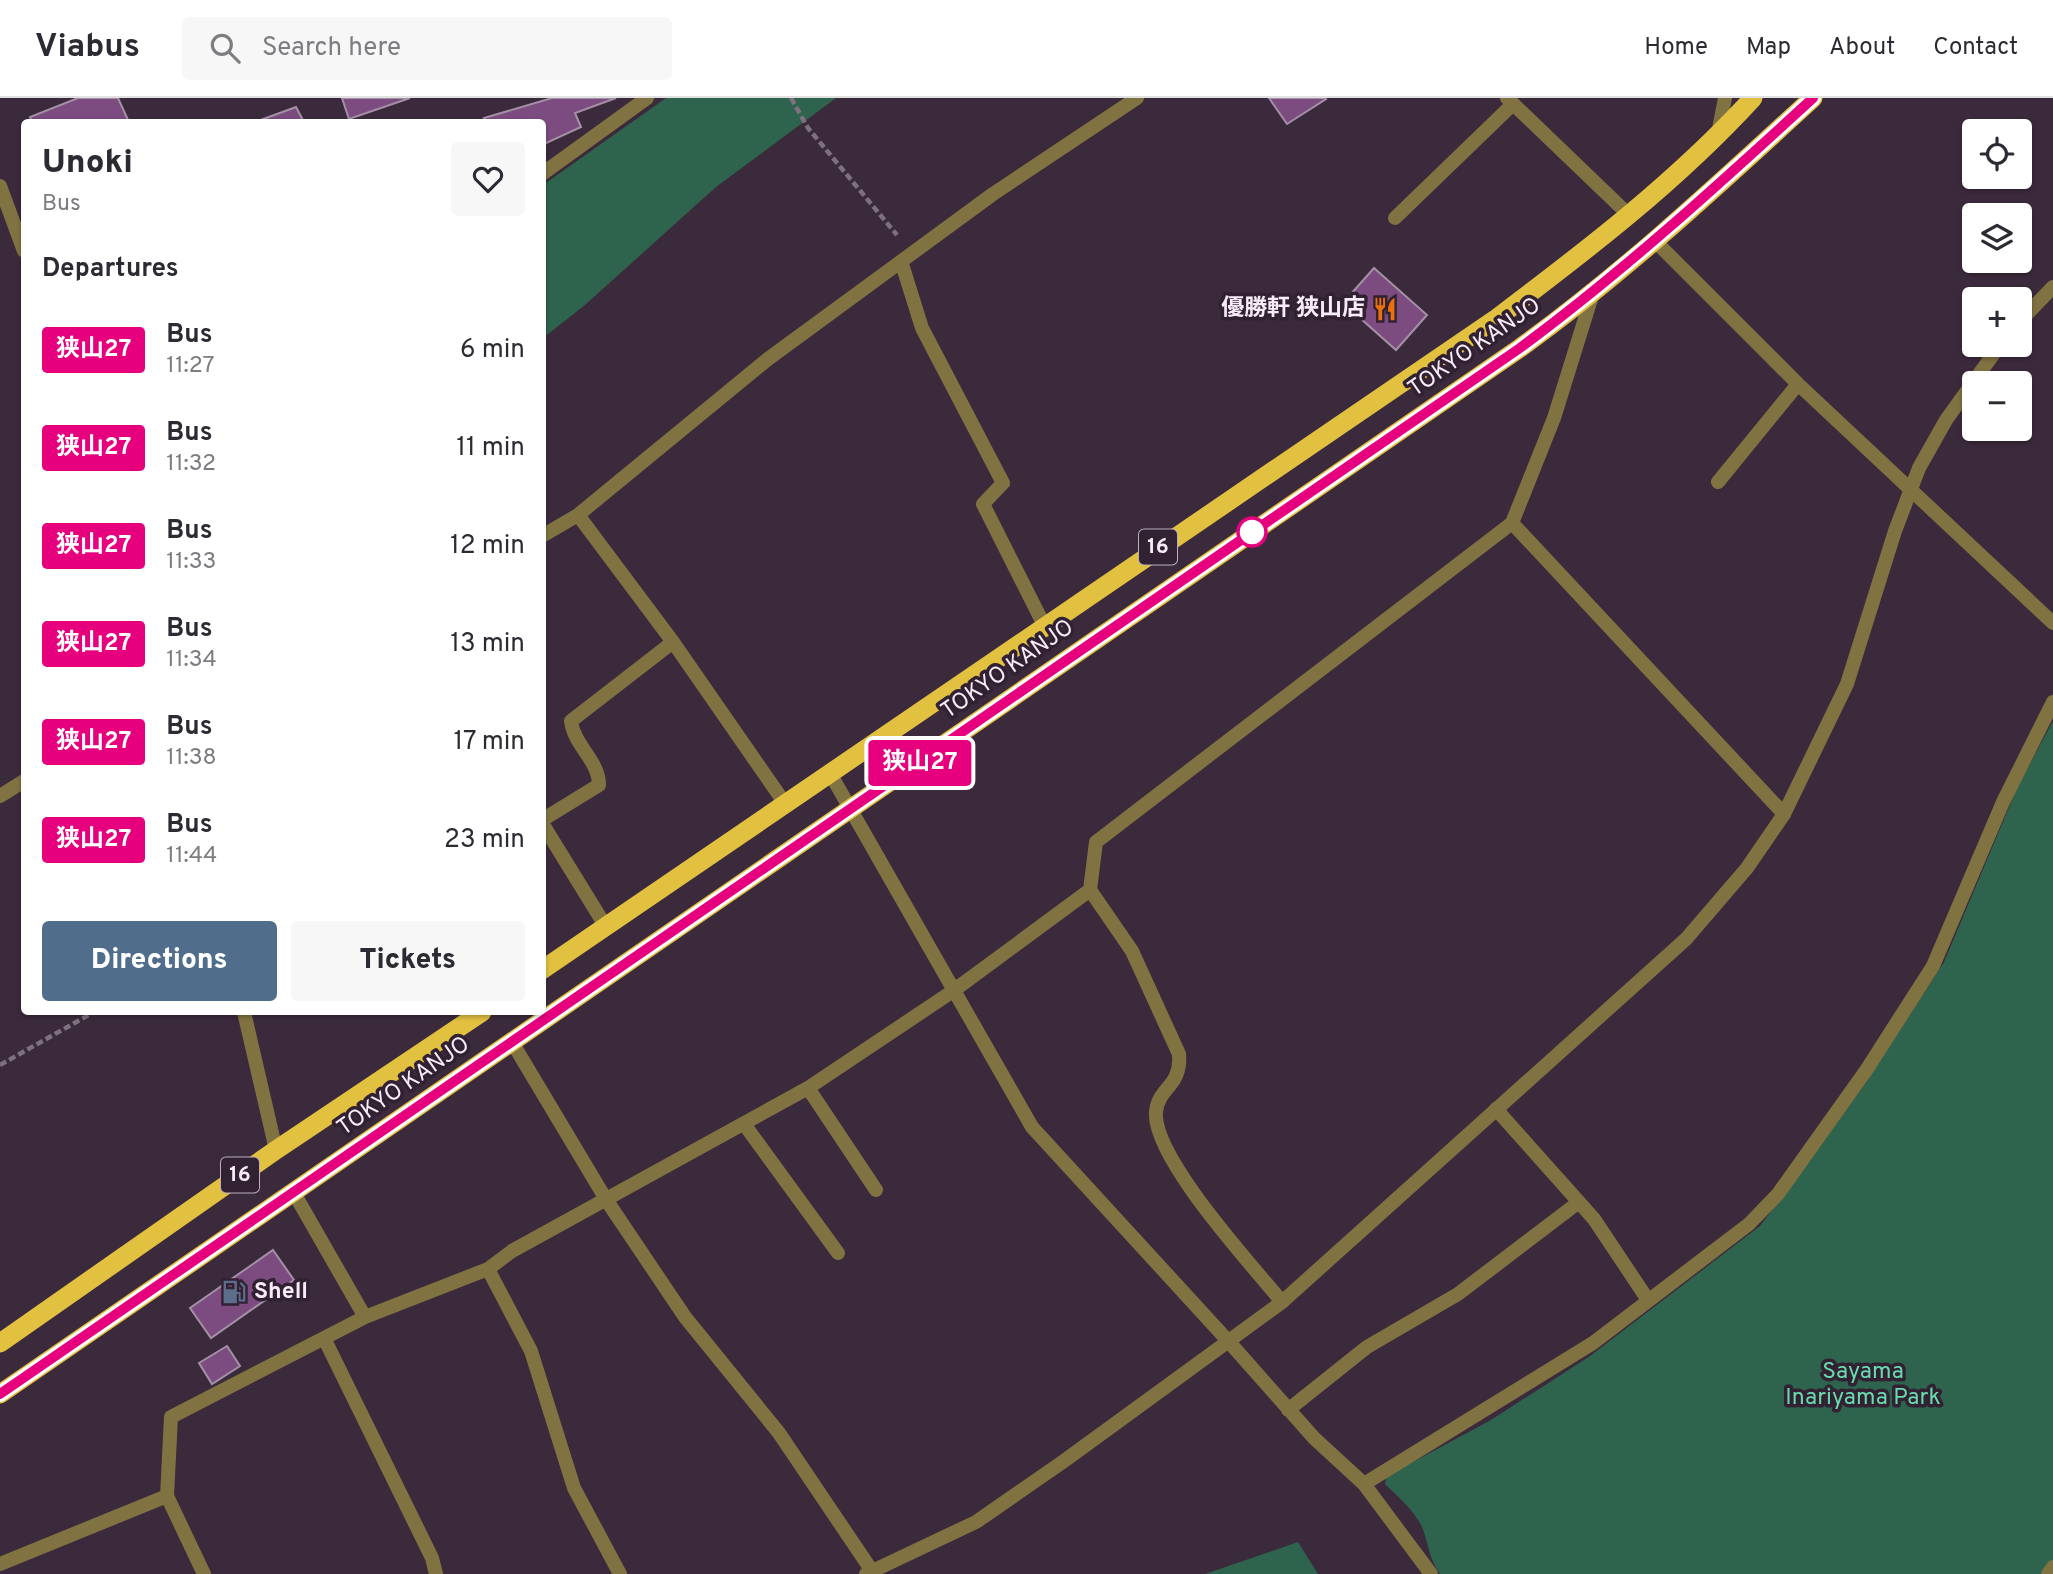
<!DOCTYPE html>
<meta charset="utf-8">
<style>
body{margin:0;font-family:Overpass,"Noto Sans JP",sans-serif;background:#f7f7f7;color:#2b2b33;height:100vh;display:flex;flex-direction:column;font-size:26px;white-space:nowrap}
*{box-sizing:border-box;margin:0}
p{font-size:23px;color:#7c7c81}
.icon{flex:none;width:38px;height:38px;fill:none;stroke:currentColor;stroke-width:2;stroke-linecap:round;stroke-linejoin:round}
.map{position:relative;flex:1;overflow:hidden}
.side{position:absolute;left:21px;top:21px;width:525px;height:896px;display:flex;flex-direction:column;background:#fff;border-radius:7px;box-shadow:0 2px 5px #0004}
.side>*{flex:none}
.badge{padding:0 14px;border-radius:5px;font-size:24px;line-height:46px}
.fabs{position:absolute;left:1962px;top:21px;display:grid;gap:14px}
.fabs a{display:grid;place-items:center;width:70px;height:70px;border-radius:7px;background:#fff;box-shadow:0 2px 5px #0004;font-size:35px}
.map>.badge{position:absolute;translate:-50% -50%;box-shadow:0 0 0 4px #fff}
h2{padding:0 21px;font-size:26px;line-height:63px}
.round{display:grid;place-items:center;flex:none;width:74px;height:74px;border-radius:7px;background:#f7f7f7}
.headline{display:flex;align-items:center;justify-content:space-between;height:119px;padding:0 21px}
h1{font-size:33px;font-weight:800;line-height:52px}
.primary-button{display:flex;gap:14px;margin-top:auto;padding:14px 21px}
.primary-button a{flex:1;height:80px;border-radius:7px;background:#506d8c;color:#fff;font-size:28px;font-weight:800;line-height:80px;text-align:center}
.primary-button a+a{background:#f7f7f7;color:#2b2b33}
ul{padding:0;list-style:none}
li{display:flex;align-items:center;gap:21px;height:98px;padding:0 21px}
li div{flex:1}
li b{display:block;font-size:26px}
li em{font-style:normal}
li .badge{min-width:77px;font-weight:700;text-align:center}
header{display:flex;align-items:center;gap:42px;box-sizing:border-box;height:98px;padding:0 35px;background:#fff;border-bottom:2px solid #e1e1e2}
header strong{font-size:33px}
nav{display:flex;gap:38px;margin-inline-start:auto;font-size:24px}
.search{width:490px;height:63px;background:#f7f7f7;display:flex;align-items:center;gap:18px;box-sizing:border-box;padding:0 24px;border-radius:7px;color:#7c7c81;font-size:26px}
.map>svg:first-child{display:block}
</style>
<header>
<strong>Viabus</strong>
<div class="search"><svg class="icon" aria-label="search" viewBox="0 0 24 24"><circle cx="10" cy="10" r="6"/><path d="M15 15l6 6"/></svg>Search here</div>
<nav><a>Home</a><a>Map</a><a>About</a><a>Contact</a></nav>
</header>
<div class="map">
<svg width="2053" height="1476" viewBox="0 0 2053 1476">
<rect width="100%" height="100%" fill="#3b2a3c"/>
<path fill="#2e634e" d="M666 0H836L716 89 585 207 543 240V87Z
M2053 623V1476H1440C1428 1458 1429 1447 1422 1429 1414 1412 1398 1399 1385 1386L1387 1378 1491 1322 1590 1258 1760 1128 1865 986 1944 864 2018 688Z
M1298 1444 1318 1476H1205Z"/>
<path fill="#7c4c80" stroke="#a490a5" stroke-width="2" d="M78 0H118L129 24H32L30 19Z
M342 0H410L349 21Z
M552 0H616L575 15 581 29 542 47V24H487L484 20Z
M1269 0H1325L1326 1 1287 26Z
M296 9 304 24H255Z
M1374 170 1427 217 1396 252 1343 205Z
M273 1152 294 1182 211 1240 190 1210Z
M227 1248 240 1268 212 1286 199 1265Z"/>
<g fill="none" stroke-linecap="round" stroke-linejoin="round">
<path stroke="#7f707f" stroke-width="4.5" stroke-dasharray="7 3.5" stroke-linecap="butt" d="M791 0 808 30 897 137
M0 967 94 914"/>
<path stroke="#817341" stroke-width="14" d="M1395 120 1512 7
M1496 1011 1594 1121 1648 1202
M1230 1245 1314 1340 1364 1386 1431 1476
M1288 1312 1367 1249 1458 1196 1579 1104
M1364 1386 1593 1245 1749 1126 1778 1096 1867 971 1933 868 2003 704 2053 604"/>
<path stroke="#817341" stroke-width="14" d="M2048 1476 2053 1469"/>
<path stroke="#817341" stroke-width="14" d="M1507 0 1630 118
M1718 36 1725 0
M542 76 647 0
M0 88 24 153
M1656 144 1798 286 2053 525
M902 166 922 230 1003 385 983 406 1044 527
M1718 384 1798 286
M578 417 673 544 786 707
M1512 425 1784 716
M542 438 578 417 768 261 993 96 1137 0
M831 677 1032 1029 1230 1245
M0 698 24 683
M542 722 599 687C599 662 574 648 571 623L673 544
M542 725 606 829
M1090 792 1132 853 1179 956C1182 989 1158 989 1156 1014 1152 1059 1252 1167 1282 1204
M244 914 276 1052
M512 944 607 1103 685 1219 779 1335 872 1473
M808 990 876 1092
M744 1026 838 1155
M294 1095 365 1219
M488 1171 531 1253 574 1390 620 1476
M325 1242 432 1460 436 1476
M167 1398 204 1476
M0 1466 167 1398 171 1319 365 1219 488 1171 512 1153 808 990 953 893 1090 792 1096 744 1512 425 1554 320 1592 198"/>
<path stroke="#817341" stroke-width="14" d="M2020 223 2053 189
M866 1476 976 1424 1064 1363 1282 1204 1686 841 1747 770 1784 716 1847 586 1895 433 1919 370 1946 322 2000 247"/>
<path stroke="#e2c040" stroke-width="19" d="M542 872 1497 220C1587 152 1676 84 1753 0
M0 1245 276 1052 482 914
M0 1296 1520 250C1625 174 1718 87 1813 0"/>
</g>
<g fill="none" stroke-linecap="round" stroke-linejoin="round">
<g stroke="#fff" stroke-width="16">
<path id="line" d="M0 1296 1520 250C1624 173 1718 87 1813 0"/>
</g>
<use href="#line" stroke="#e6007e" stroke-width="10"/>
</g>
<defs>
<g id="restaurant-bare" transform="scale(1.89)"><path d="M-5-6h1v4h1v-4h1v4h1v-4h1v5L-1.5 .5V6h-2V.5L-5-1ZM5-6V6H3V1.5H1.5Q1.5-4 5-6Z" fill="#e8710a" stroke="#312132" stroke-width="2.5" paint-order="stroke"/></g>
<g id="fuel-bare" transform="scale(1.89)"><path d="M-5.5-6h7V0h2V4h1.3V-2.5L3-4.5l.8-.8L6-3V5H2.5V1h-1V6h-7ZM-4.2-4.7v3.2H.2V-4.7Z" fill="#5c6f8a" stroke="#312132" stroke-width="2.5" paint-order="stroke"/></g>
</defs>
<g fill-rule="evenodd">
<use href="#restaurant-bare" x="1385" y="211"/>
<use href="#fuel-bare" x="234" y="1194"/>
</g>
<circle fill="#fff" stroke="#e6007e" stroke-width="3.5" cx="1252" cy="434" r="14"/>
<g text-anchor="middle" dominant-baseline="central" stroke-width="7" stroke-linejoin="round" paint-order="stroke">
<g fill="#312132" stroke="#bcafbc" stroke-width="2">
<rect x="1139" y="431.5" width="38" height="35" rx="5"/>
<rect x="221" y="1059.5" width="38" height="35" rx="5"/>
</g>
<g font-size="21" font-weight="bold" fill="#f7ecf7">
<text x="1158" y="449">16</text>
<text x="240" y="1077">16</text>
</g>
<g font-size="23" font-weight="bold" fill="#f7ecf7" stroke="#312132" text-anchor="end">
<text x="1365" y="211">優勝軒 狭山店</text>
<text x="254" y="1194" text-anchor="start">Shell</text>
</g>
<g font-size="23" fill="#f7ecf7" stroke="#312132">
<text transform="translate(1475 250) rotate(-35)">TOKYO KANJO</text>
<text transform="translate(1008 572) rotate(-35)">TOKYO KANJO</text>
<text transform="translate(404 989) rotate(-35)">TOKYO KANJO</text>
</g>
<g font-size="23" fill="#67dcad" stroke="#312132">
<text x="1863" y="1274">Sayama<tspan x="1863" dy="26">Inariyama Park</tspan></text>
</g>
</g>
</svg>
<div class="fabs">
<a><svg class="icon" aria-label="locate" viewBox="0 0 24 24"><circle cx="12" cy="12" r="6"/><path d="M12 2v4M12 18v4M2 12h4M18 12h4"/></svg></a>
<a><svg class="icon" aria-label="layers" viewBox="0 0 24 24"><path d="M12 4l9 5-9 5-9-5zM3 14l9 5 9-5"/></svg></a>
<a>+</a>
<a>−</a>
</div>
<b class="badge" style="left:920px;top:665px;background:#e6007e;color:#fff">狭山27</b>
<section class="side">
<div class="headline"><div><h1>Unoki</h1><p>Bus</p></div><a class="round"><svg class="icon" aria-label="heart" viewBox="0 0 24 24"><path d="M12 20l-8-8c-3-5 5-10 8-4 3-6 11-1 8 4z"/></svg></a></div>
<h2>Departures</h2>
<ul>
<li><span class="badge" style="background:#e6007e;color:#fff">狭山27</span><div><b>Bus</b><p>11:27</p></div><em>6 min</em></li>
<li><span class="badge" style="background:#e6007e;color:#fff">狭山27</span><div><b>Bus</b><p>11:32</p></div><em>11 min</em></li>
<li><span class="badge" style="background:#e6007e;color:#fff">狭山27</span><div><b>Bus</b><p>11:33</p></div><em>12 min</em></li>
<li><span class="badge" style="background:#e6007e;color:#fff">狭山27</span><div><b>Bus</b><p>11:34</p></div><em>13 min</em></li>
<li><span class="badge" style="background:#e6007e;color:#fff">狭山27</span><div><b>Bus</b><p>11:38</p></div><em>17 min</em></li>
<li><span class="badge" style="background:#e6007e;color:#fff">狭山27</span><div><b>Bus</b><p>11:44</p></div><em>23 min</em></li>
</ul>
<div class="primary-button"><a>Directions</a><a>Tickets</a></div>
</section>
</div>
